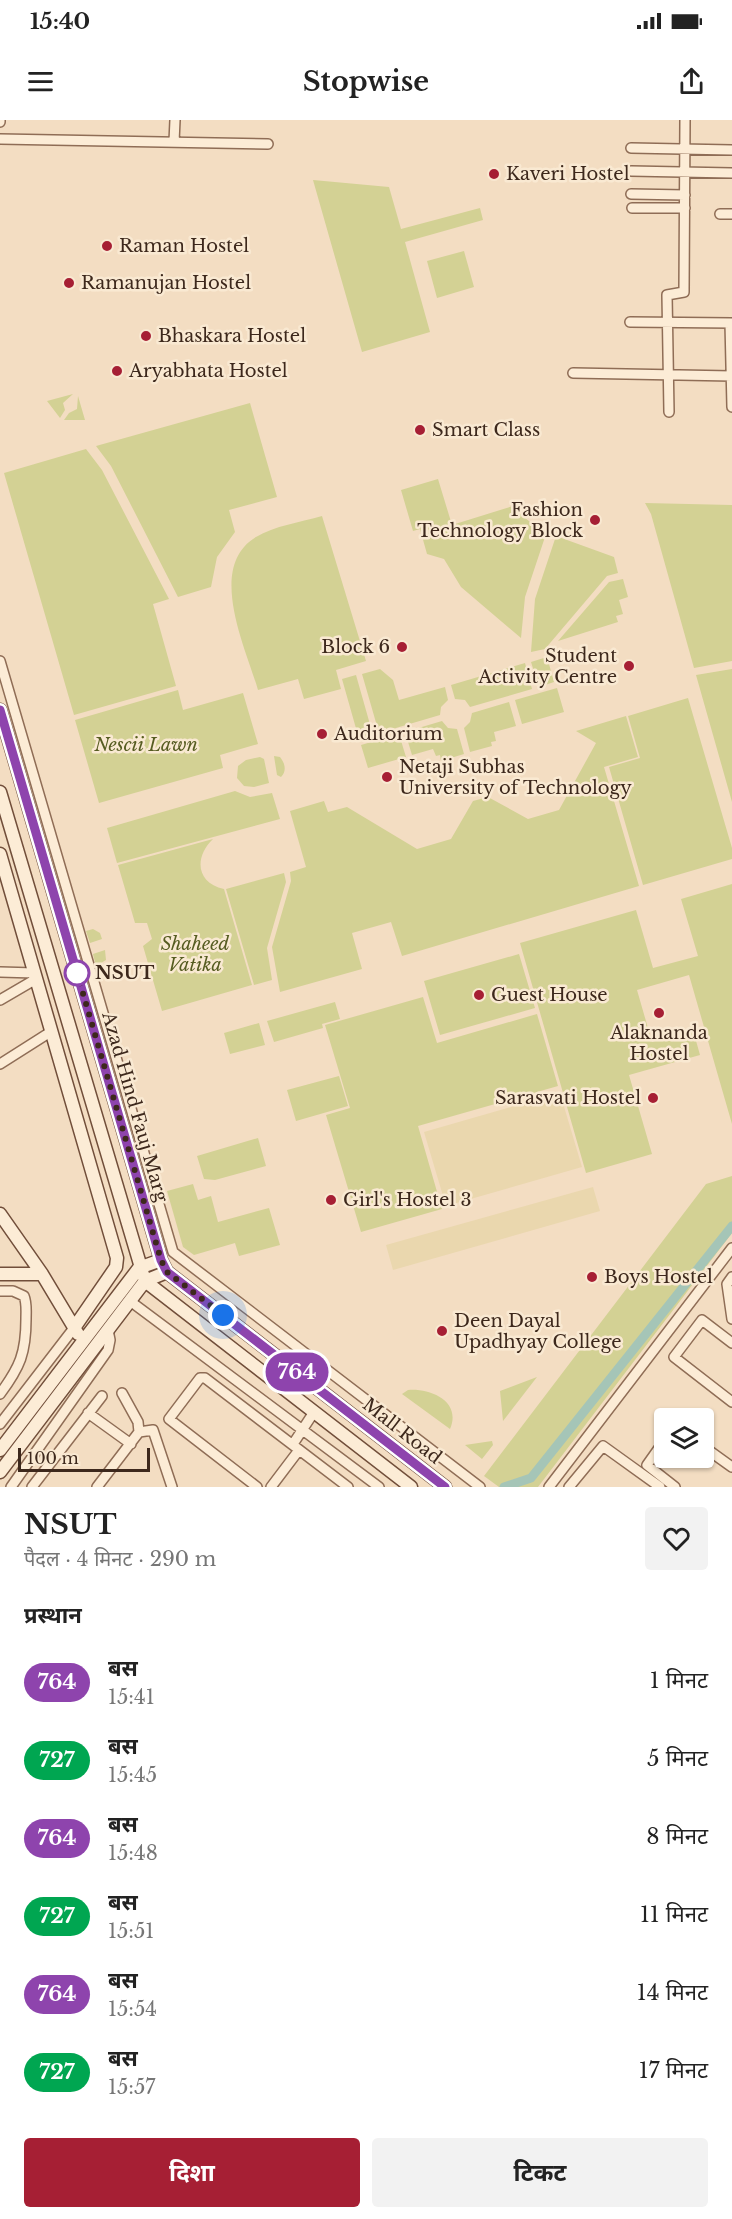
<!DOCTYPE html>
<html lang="hi">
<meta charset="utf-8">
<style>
body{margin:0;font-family:"Libre Baskerville","Noto Sans Devanagari",serif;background:#f2f2f2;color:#222;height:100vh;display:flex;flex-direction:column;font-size:22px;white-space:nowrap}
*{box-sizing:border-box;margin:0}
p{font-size:20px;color:#767676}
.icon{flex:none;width:33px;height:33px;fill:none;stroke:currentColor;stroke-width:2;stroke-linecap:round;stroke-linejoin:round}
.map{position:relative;height:1367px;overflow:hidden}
.drawer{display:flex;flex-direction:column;background:#fff;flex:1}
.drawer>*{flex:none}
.badge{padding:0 12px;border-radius:20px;font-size:21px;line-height:39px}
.tools{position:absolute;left:654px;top:1288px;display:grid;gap:12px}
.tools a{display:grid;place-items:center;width:60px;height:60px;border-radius:6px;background:#fff;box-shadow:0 2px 4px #0004;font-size:30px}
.scale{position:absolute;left:18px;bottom:15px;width:132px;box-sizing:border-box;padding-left:6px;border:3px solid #3d281c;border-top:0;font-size:16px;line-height:21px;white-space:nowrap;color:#3d281c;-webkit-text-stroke:4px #f9e9d2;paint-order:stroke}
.you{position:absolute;width:30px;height:30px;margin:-15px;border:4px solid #fff;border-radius:50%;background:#1a73e8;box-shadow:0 0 0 9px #1a73e833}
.map>.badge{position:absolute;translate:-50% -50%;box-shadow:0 0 0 3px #fff}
h2{padding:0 24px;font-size:22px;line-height:54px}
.round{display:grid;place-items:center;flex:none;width:63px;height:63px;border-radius:6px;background:#f2f2f2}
.head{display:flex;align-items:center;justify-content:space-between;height:102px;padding:0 24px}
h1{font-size:28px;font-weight:700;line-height:45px}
.action{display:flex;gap:12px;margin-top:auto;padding:12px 24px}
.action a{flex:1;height:69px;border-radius:6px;background:#a61f34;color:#fff;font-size:24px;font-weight:700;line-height:69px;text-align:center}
.action a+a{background:#f2f2f2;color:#222}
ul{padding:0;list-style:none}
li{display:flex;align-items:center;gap:18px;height:78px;padding:0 24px}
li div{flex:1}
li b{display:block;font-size:22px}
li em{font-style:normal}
li .badge{min-width:66px;font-weight:700;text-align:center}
.status{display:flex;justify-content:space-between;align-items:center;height:42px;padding:0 30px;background:#fff;direction:ltr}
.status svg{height:16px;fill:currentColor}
header{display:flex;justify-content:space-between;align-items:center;height:78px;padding:0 24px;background:#fff;font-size:27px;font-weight:700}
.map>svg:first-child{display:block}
</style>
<div class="status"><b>15:40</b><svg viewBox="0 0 49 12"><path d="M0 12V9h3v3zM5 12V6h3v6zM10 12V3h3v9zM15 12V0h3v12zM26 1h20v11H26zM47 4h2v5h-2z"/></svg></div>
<header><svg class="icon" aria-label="menu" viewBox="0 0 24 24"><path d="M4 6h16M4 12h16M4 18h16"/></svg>Stopwise<svg class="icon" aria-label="share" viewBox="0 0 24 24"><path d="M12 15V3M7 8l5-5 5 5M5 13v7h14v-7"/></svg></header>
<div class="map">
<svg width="732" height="1367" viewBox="0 0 732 1367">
<rect width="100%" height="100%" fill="#f3ddc2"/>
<path fill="#ead7ae" d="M560 973 582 1047 446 1086 424 1012Z
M593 1067 600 1091 393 1150 386 1125Z"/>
<path fill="#d3d194" d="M313 60 389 67 401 109 480 88 483 100 405 122 430 212 362 232Z
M464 131 474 167 437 178 427 141Z
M73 274 63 283 65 290 60 298 47 281Z
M78 276 85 300H64L69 293 77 289Z
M250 283 277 377 229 390 235 412 217 437 211 467 178 477 111 346 96 326Z
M86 329 102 350 169 479 153 484 176 566 74 595 4 353Z
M438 359 452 405 513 386 525 398 546 414 525 477 521 518 461 467 444 439 427 434 420 409 413 411 401 370Z
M645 383 732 385V541L694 548 651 394Z
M322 396 366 541 336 550 341 569 304 579 298 559 258 570C246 528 206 447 256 417 274 406 301 402 322 396Z
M556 416 614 437 618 453 607 456 545 529 531 532 535 479Z
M623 459 628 477 619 480 623 494 616 496 618 502 558 521 609 462Z
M547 537 554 562 539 567 531 542Z
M525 543 532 569 470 587 465 580 455 579 451 565Z
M380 549 393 560 399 580 445 567 448 580 441 587 440 595 379 613 362 554Z
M732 549V682L696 555Z
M356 555 373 615 359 619 342 559Z
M557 568 564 592 522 604 515 580Z
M178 570 183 590 243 573 258 624 220 635 223 648 99 683 75 600Z
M688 578 732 728V739L643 765 609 647 640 638 628 596Z
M509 582 516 606 494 612 496 621 491 622 492 626 470 632 464 608 470 602 472 593Z
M626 596 638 637 604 647 639 766 402 836 391 802 352 813 362 849 280 872 272 827 291 761 290 752 306 747 290 691 324 681 328 692 347 687 417 729 451 719 473 681 488 677 528 699 559 690 596 623 576 611Z
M442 601 448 608 457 609 464 634 441 641 440 635 436 636 433 629 412 635 405 612Z
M399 614 406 637 368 648 361 625Z
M274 636 280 637C285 643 287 651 281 657L277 655Z
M260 637 264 639 269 663 254 667 244 666 237 658 238 646 246 640Z
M235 671 250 677 272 673 280 699 117 743 107 708Z
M213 719C194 737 196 763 224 769L252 865 162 891 143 826 152 819 147 803H135L118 745Z
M284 753 286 762 267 828 272 860 254 865 226 769Z
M732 764V1004L689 855 637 870 652 922 693 910 700 935 629 955 652 1034 586 1053 520 823 636 790 653 848 698 836 681 779Z
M93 809 100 813 102 819 90 823 86 811Z
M105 830 106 840 96 846 93 834Z
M519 834 535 888 440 915 424 861Z
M423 877 437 923 537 894 558 966 418 1006 442 1089 361 1112 326 995 350 988 325 905Z
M335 882 340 899 322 904 323 908 274 922 267 901Z
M259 903 265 925 230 934 224 913Z
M339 956 348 986 296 1001 287 970Z
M258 1018 266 1046 215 1060 204 1059 197 1036Z
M732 1056V1113L538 1367H499L484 1356 706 1064Z
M193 1064 198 1080 211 1076 218 1102 269 1088 280 1125 239 1136 235 1123 194 1135 183 1127 167 1071Z
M537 1257 503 1301 500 1271Z
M408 1270C430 1268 462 1281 450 1309L402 1274Z
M492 1321 493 1325 482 1339 465 1325Z"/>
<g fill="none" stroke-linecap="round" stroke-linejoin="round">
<path stroke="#a5c5b7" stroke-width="9" d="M504 1367 531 1358 732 1106"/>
<g stroke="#8f6d56" stroke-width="12">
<path id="street" d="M0 2V0
M0 19 268 24
M174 22 175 0
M631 28 732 30
M631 51 732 53
M631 74 685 75
M632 88H685
M720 94H732
M630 202 732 203
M730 203 732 287
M573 253 732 256
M669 292 667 175 684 172 685 0
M0 541 173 1132 480 1367
M0 852 35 853
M0 880 36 859
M0 944 52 911
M732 1157 727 1164 732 1199
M0 1171H13L24 1176C27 1183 26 1191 26 1199 26 1233 20 1247 0 1274
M130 1181 379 1367
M732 1223 702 1200 674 1237 732 1282
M88 1293 131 1324
M0 1304 74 1208
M139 1312 153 1310 172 1367
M664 1321 647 1345 675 1367
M293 1324 314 1292
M704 1327 732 1347
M11 1367 108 1230 110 1220 108 1210
M32 1367 102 1276
M97 1367 139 1312 138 1302 122 1273
M257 1367 169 1299 200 1258H205L348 1367
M271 1367 299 1330
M549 1367 732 1128
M569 1367 603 1326 660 1367"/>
</g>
<g stroke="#714e3a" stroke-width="15">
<path id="secondary" d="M0 590 161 1140 167 1152 445 1367
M0 672 145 1161 411 1367
M0 734 117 1138 116 1147 74 1208
M0 1094 42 1154 78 1214
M0 1154H42
M0 1330 139 1148 161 1140
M0 1352 145 1161 167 1152"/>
</g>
<use href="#street" stroke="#fcecd6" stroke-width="9"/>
<use href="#secondary" stroke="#fcecd6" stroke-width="12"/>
</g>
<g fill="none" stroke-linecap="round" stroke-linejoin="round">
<g stroke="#fff" stroke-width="14">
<path id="line" d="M0 590 161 1140 167 1152 445 1367"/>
</g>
<use href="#line" stroke="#8e44ad" stroke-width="9"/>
<path stroke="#3d281c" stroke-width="6" stroke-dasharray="0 10.8" d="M77 853 161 1140 167 1152 223 1195"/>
</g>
<g fill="#a61f34" stroke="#f9e9d2" stroke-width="2">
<circle cx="494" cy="54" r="6"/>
<circle cx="107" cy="126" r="6"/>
<circle cx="69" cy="163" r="6"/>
<circle cx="146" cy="216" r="6"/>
<circle cx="117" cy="251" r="6"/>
<circle cx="420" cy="310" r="6"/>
<circle cx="595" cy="400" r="6"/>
<circle cx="402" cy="527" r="6"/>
<circle cx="629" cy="546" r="6"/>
<circle cx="322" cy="614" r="6"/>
<circle cx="387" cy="657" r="6"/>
<circle cx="479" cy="875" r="6"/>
<circle cx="659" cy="893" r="6"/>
<circle cx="653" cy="978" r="6"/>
<circle cx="331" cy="1080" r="6"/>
<circle cx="592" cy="1157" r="6"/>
<circle cx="442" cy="1211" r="6"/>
</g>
<circle fill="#fff" stroke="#8e44ad" stroke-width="3" cx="77" cy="853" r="12"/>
<g text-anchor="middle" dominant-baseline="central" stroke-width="5" stroke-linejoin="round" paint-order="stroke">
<g font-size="18" fill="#3d281c" stroke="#f9e9d2" text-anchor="start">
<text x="506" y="54">Kaveri Hostel</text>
<text x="119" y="126">Raman Hostel</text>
<text x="81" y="163">Ramanujan Hostel</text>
<text x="158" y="216">Bhaskara Hostel</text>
<text x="129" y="251">Aryabhata Hostel</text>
<text x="432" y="310">Smart Class</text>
<text x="583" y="390" text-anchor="end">Fashion<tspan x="583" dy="21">Technology Block</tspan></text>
<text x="390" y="527" text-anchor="end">Block 6</text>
<text x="617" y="536" text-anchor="end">Student<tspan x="617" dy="21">Activity Centre</tspan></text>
<text x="334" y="614">Auditorium</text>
<text x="399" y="647">Netaji Subhas<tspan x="399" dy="21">University of Technology</tspan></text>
<text x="491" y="875">Guest House</text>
<text x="659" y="913" text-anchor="middle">Alaknanda<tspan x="659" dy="21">Hostel</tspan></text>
<text x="641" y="978" text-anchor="end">Sarasvati Hostel</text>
<text x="343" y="1080">Girl's Hostel 3</text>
<text x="604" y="1157">Boys Hostel</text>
<text x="454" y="1201">Deen Dayal<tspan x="454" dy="21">Upadhyay College</tspan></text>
</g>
<g font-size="18" font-style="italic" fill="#565c21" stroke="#f9e9d2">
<text x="146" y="625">Nescii Lawn</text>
<text x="195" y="824">Shaheed<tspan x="195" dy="21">Vatika</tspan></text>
</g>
<g font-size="18" font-weight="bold" fill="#3d281c" stroke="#f9e9d2" text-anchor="start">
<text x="95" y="853">NSUT</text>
</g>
<g font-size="18" fill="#3d281c" stroke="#f9e9d2">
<text transform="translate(135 987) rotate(74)">Azad Hind Fauj Marg</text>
<text transform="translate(402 1311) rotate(38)">Mall Road</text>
</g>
</g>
</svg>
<div class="tools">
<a><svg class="icon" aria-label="layers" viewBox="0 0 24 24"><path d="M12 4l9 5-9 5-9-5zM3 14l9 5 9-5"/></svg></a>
</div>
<div class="scale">100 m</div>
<div class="you" style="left:223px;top:1195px"></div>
<b class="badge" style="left:297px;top:1252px;background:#8e44ad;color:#fff">764</b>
</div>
<section class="drawer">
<div class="head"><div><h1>NSUT</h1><p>पैदल · 4 मिनट · 290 m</p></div><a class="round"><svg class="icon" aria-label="heart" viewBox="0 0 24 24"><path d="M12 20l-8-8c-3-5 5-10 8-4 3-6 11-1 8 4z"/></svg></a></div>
<h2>प्रस्थान</h2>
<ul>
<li><span class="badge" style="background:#8e44ad;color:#fff">764</span><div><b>बस</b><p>15:41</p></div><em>1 मिनट</em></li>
<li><span class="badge" style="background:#00a651;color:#fff">727</span><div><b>बस</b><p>15:45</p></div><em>5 मिनट</em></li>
<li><span class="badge" style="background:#8e44ad;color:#fff">764</span><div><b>बस</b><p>15:48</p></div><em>8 मिनट</em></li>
<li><span class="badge" style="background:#00a651;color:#fff">727</span><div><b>बस</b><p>15:51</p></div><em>11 मिनट</em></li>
<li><span class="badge" style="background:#8e44ad;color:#fff">764</span><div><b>बस</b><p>15:54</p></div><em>14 मिनट</em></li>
<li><span class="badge" style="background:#00a651;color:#fff">727</span><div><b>बस</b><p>15:57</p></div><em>17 मिनट</em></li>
</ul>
<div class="action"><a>दिशा</a><a>टिकट</a></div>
</section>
